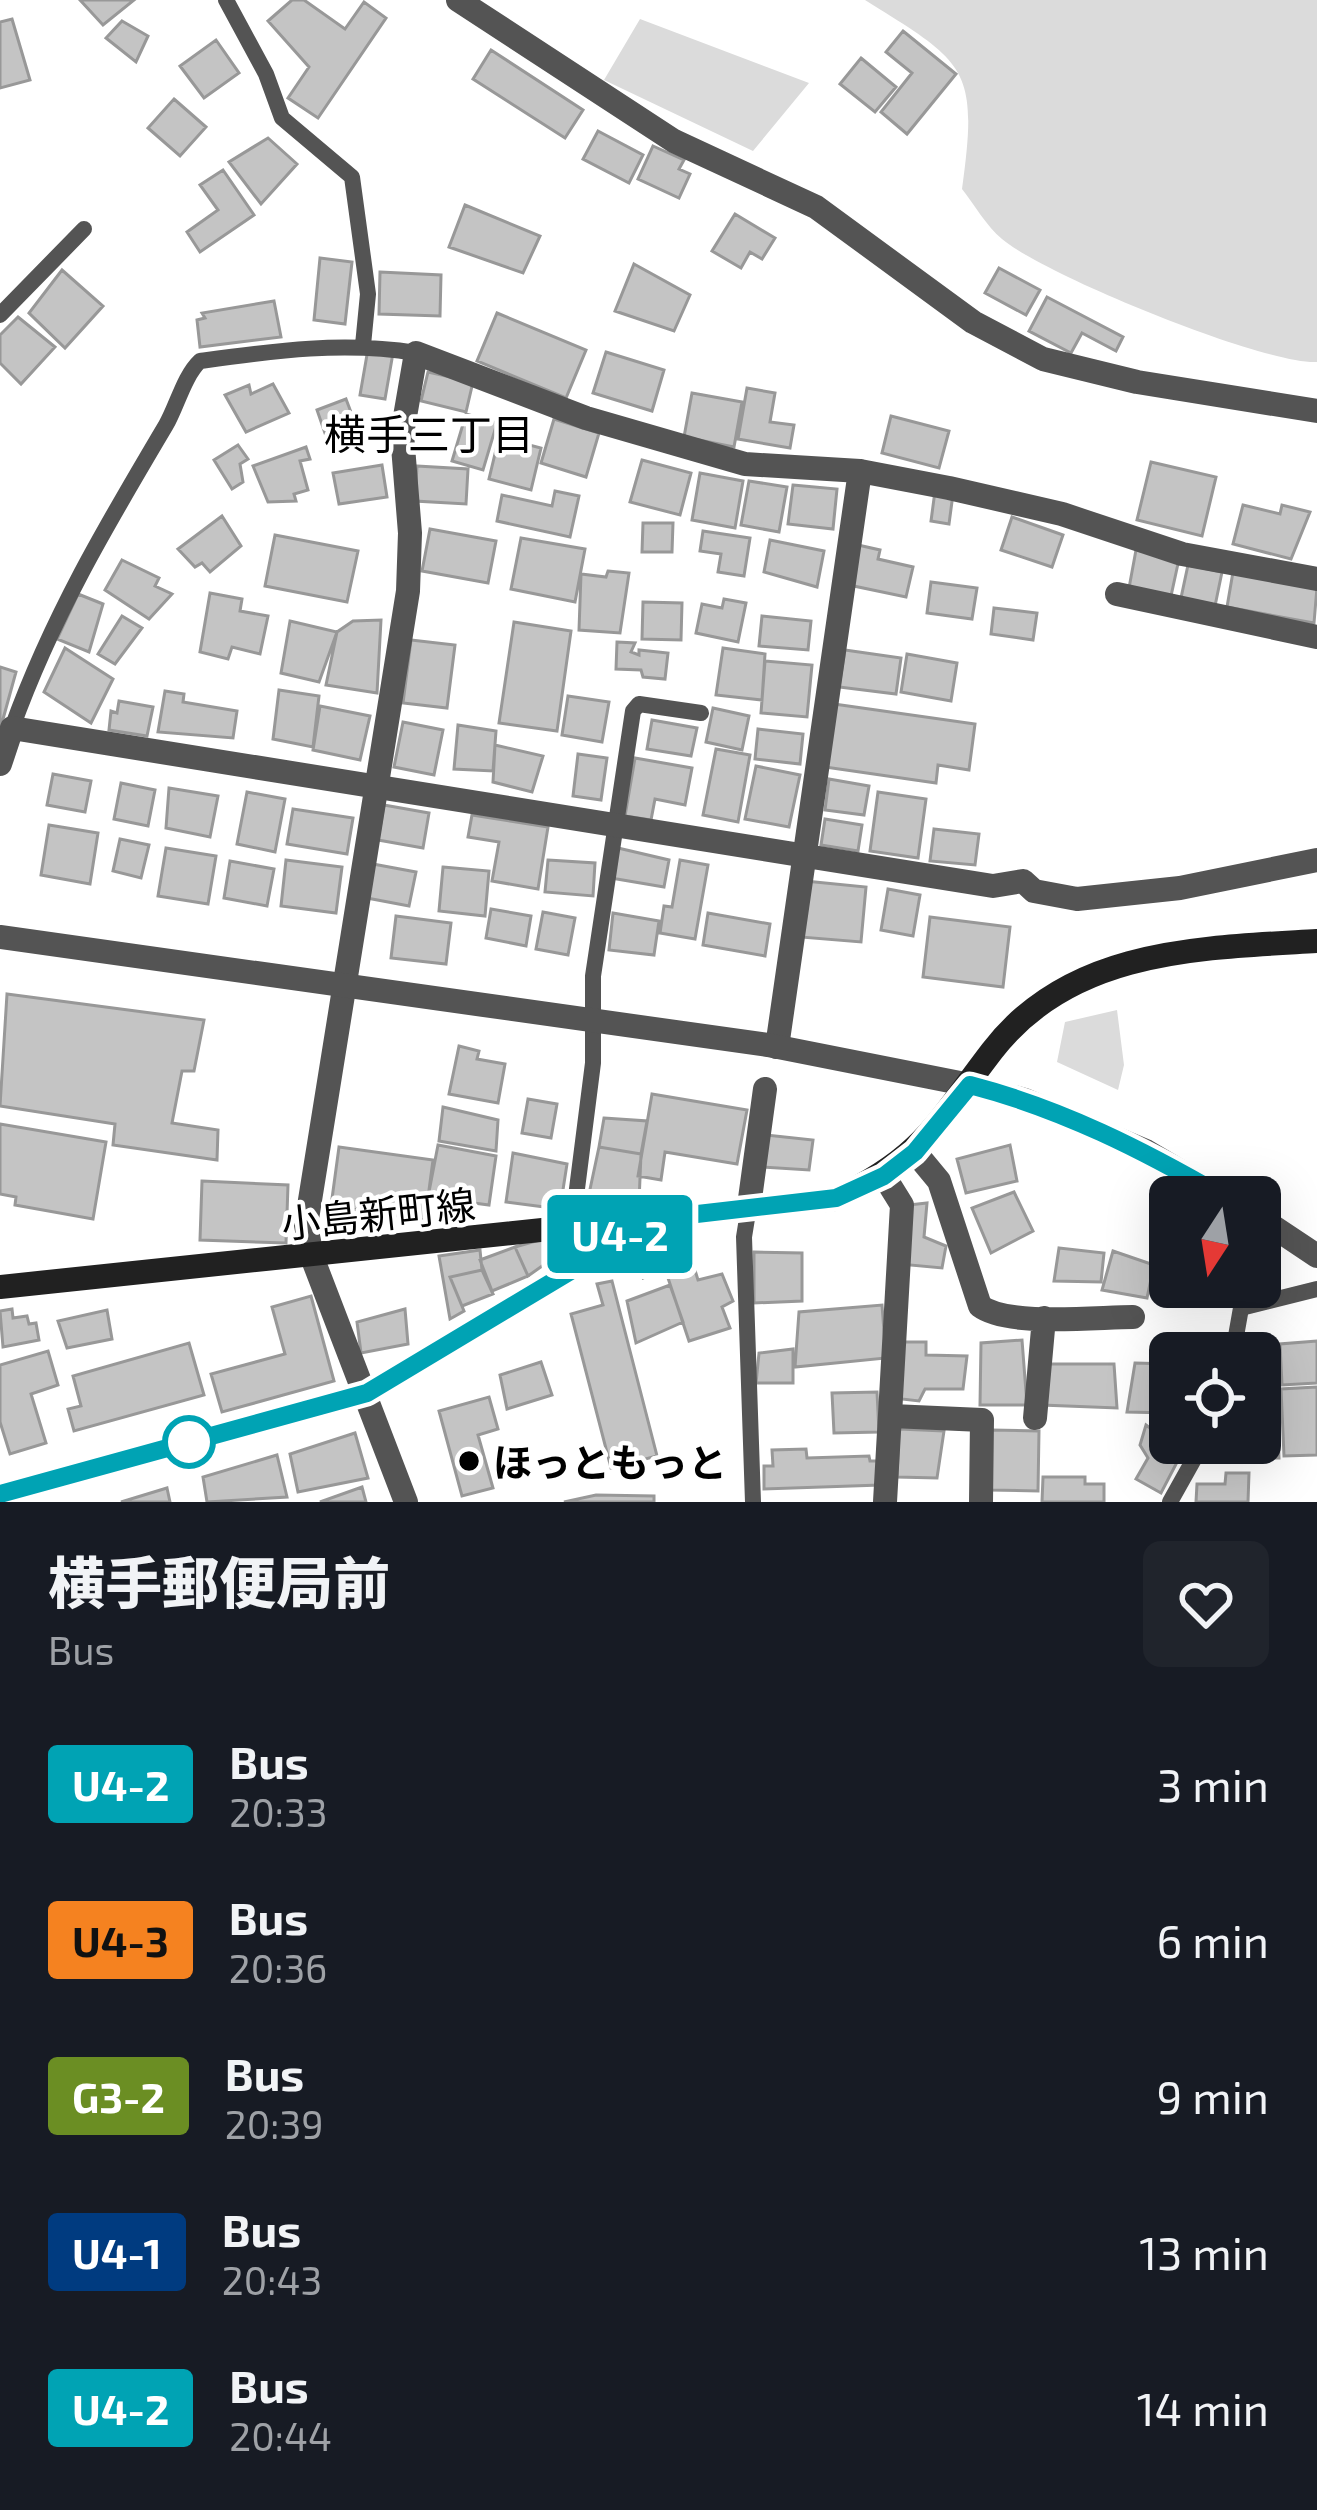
<!DOCTYPE html>
<meta charset="utf-8">
<style>
body{margin:0;font-family:"Exo 2","Noto Sans JP",sans-serif;background:#20242c;color:#f1f3f6;height:100vh;display:flex;flex-direction:column;font-size:45px;white-space:nowrap}
*{box-sizing:border-box;margin:0}
p{font-size:39px;color:#9ea1a6}
.icon{flex:none;width:66px;height:66px;fill:none;stroke:currentColor;stroke-width:2;stroke-linecap:round;stroke-linejoin:round}
.map{position:relative;height:1502px;overflow:hidden}
.side{display:flex;flex-direction:column;background:#171b24;flex:1}
.side>*{flex:none}
.badge{padding:0 24px;border-radius:9px;font-size:42px;line-height:78px}
.needle{width:78px;rotate:192deg}
.controls{position:absolute;left:1149px;top:1176px;display:grid;gap:24px}
.controls a{display:grid;place-items:center;width:132px;height:132px;border-radius:18px;background:#171b24;box-shadow:0 12px 48px #0002;font-size:60px}
.map>.badge{position:absolute;translate:-50% -50%;box-shadow:0 0 0 6px #fff}
.round{display:grid;place-items:center;flex:none;width:126px;height:126px;border-radius:18px;background:#20242c}
.head{display:flex;align-items:center;justify-content:space-between;height:204px;padding:0 48px}
h1{font-size:57px;font-weight:800;line-height:90px}
ul{padding:0;list-style:none}
li{display:flex;align-items:center;gap:36px;height:156px;padding:0 48px}
li div{flex:1}
li b{display:block;font-size:45px}
li em{font-style:normal}
li .badge{min-width:132px;font-weight:700;text-align:center}
.map>svg:first-child{display:block}
</style>
<div class="map">
<svg width="1317" height="1502" viewBox="0 0 1317 1502">
<rect width="100%" height="100%" fill="#fff"/>
<path fill="#dbdbdb" d="M865 0H1317V362C1265 365 1044 275 1002 239 987 227 974 204 962 189 979 67 966 63 865 0Z
M640 19 809 83 753 151 604 80Z
M1117 1010 1124 1065 1118 1090 1057 1062 1065 1022Z"/>
<path fill="#c4c4c4" stroke="#989898" stroke-width="3" d="M80 0H134L103 25Z
M292 0H304L345 29 364 2 386 18 318 118 288 98 309 67 268 21Z
M12 19 30 80 0 88V22Z
M122 21 148 36 136 62 106 38Z
M903 31 956 74 907 134 881 112 912 73 886 52Z
M216 40 239 73 204 98 180 66Z
M491 50 583 110 565 138 473 79Z
M861 58 896 87 875 112 840 84Z
M174 99 206 127 180 156 148 128Z
M598 131 643 155 629 183 583 159Z
M268 138 297 164 261 204 229 162Z
M653 146 684 160 679 169 690 174 679 198 638 179Z
M223 170 254 215 200 252 187 232 218 210 200 185Z
M465 205 540 236 523 273 449 247Z
M735 214 775 238 762 259 750 252 741 268 712 251Z
M320 258 352 262 345 324 314 320Z
M634 264 690 295 674 331 615 311Z
M999 268 1040 290 1026 315 985 293Z
M62 270 103 306 65 348 29 313Z
M380 272 441 275 440 316 379 314Z
M1047 297 1123 337 1116 351 1082 333 1071 353 1029 331Z
M274 301 281 337 200 347 197 320 205 318 202 313Z
M497 313 586 350 566 398 477 361Z
M18 317 55 347 21 384 0 363V335Z
M368 349 393 353 385 399 360 395Z
M606 352 664 370 652 411 593 393Z
M428 372 473 382 466 412 421 401Z
M273 384 289 413 246 432 225 395 249 385 251 394Z
M747 388 775 393 770 422 794 425 790 448 738 439Z
M692 393 742 402 734 447 684 437Z
M346 399 357 428 327 439 317 410Z
M466 414 497 423 483 470 452 461Z
M891 416 949 431 939 468 882 453Z
M554 419 599 433 586 477 541 463Z
M499 437 541 448 531 490 489 479Z
M238 445 248 459 240 464 243 482 232 489 214 460Z
M306 447 310 459 300 461 308 490 294 494 296 501 268 502 253 466Z
M642 460 691 473 680 515 630 502Z
M1151 462 1216 477 1202 536 1137 520Z
M382 465 387 497 339 504 333 473Z
M417 466 468 469 466 504 415 501Z
M700 473 743 481 735 528 692 520Z
M749 481 787 487 779 532 741 525Z
M793 485 837 489 833 529 788 524Z
M555 491 579 496 570 537 497 521 502 495 552 506Z
M935 491 953 494 949 524 931 521Z
M1243 505 1280 514 1282 505 1310 512 1291 559 1233 544Z
M222 516 241 546 210 572 202 563 195 567 178 549Z
M1012 517 1063 535 1052 567 1001 550Z
M643 523H673L672 552H642Z
M430 529 496 541 488 583 422 571Z
M703 531 750 538 744 576 718 572 721 554 700 551Z
M275 535 358 551 347 602 265 586Z
M521 538 585 549 575 602 511 589Z
M770 540 824 551 817 587 764 572Z
M858 545 880 550 878 559 913 567 906 597 849 585Z
M1136 550 1179 559 1171 596 1129 588Z
M122 560 159 578 155 586 172 594 149 619 105 590Z
M1188 565 1222 572 1215 606 1181 598Z
M608 571 629 573 620 633 579 630 581 574 606 577Z
M1233 572 1317 587 1314 623 1227 607Z
M931 582 977 588 972 619 927 613Z
M210 593 242 599 240 611 268 616 260 654 232 647 228 659 200 652Z
M78 594 103 604 89 652 57 639Z
M724 599 746 603 738 642 696 633 702 604 722 608Z
M643 602 682 603 681 640 642 639Z
M994 608 1037 613 1033 640 991 634Z
M122 616 142 628 115 664 98 654Z
M762 616 811 621 808 650 759 646Z
M381 620 377 693 326 685 337 632 353 621Z
M290 621 337 632 319 682 281 673Z
M514 622 571 631 557 731 499 723Z
M411 640 455 645 447 708 403 703Z
M617 642 635 643 631 652 639 655V650L668 653 665 679 643 677 641 670 616 669Z
M65 648 113 679 91 723 44 692Z
M723 648 765 654 762 700 716 695Z
M845 650 901 658 896 694 839 687Z
M907 654 957 663 951 701 901 692Z
M765 661 812 665 807 717 761 713Z
M0 667 16 672 0 730Z
M279 690 319 696 313 747 273 739Z
M165 691 184 694 183 702 237 711 233 738 158 732Z
M568 696 609 702 602 742 562 735Z
M119 701 153 707 147 736 109 730 111 711 117 713Z
M834 704 975 724 969 770 938 765 936 783 825 767Z
M320 706 370 716 360 760 313 750Z
M713 708 749 716 742 750 706 742Z
M652 720 697 728 691 756 647 749Z
M403 722 443 730 434 775 394 767Z
M458 725 496 731 493 771 454 769Z
M758 729 803 734 800 764 755 759Z
M495 745 543 756 532 792 493 782Z
M716 749 750 755 738 822 703 815Z
M578 754 607 758 601 800 573 796Z
M635 758 692 768 685 805 655 799 651 820 625 816Z
M756 766 800 775 789 827 745 819Z
M53 774 91 781 85 812 47 805Z
M829 779 869 786 864 815 825 810Z
M121 783 155 790 148 826 114 819Z
M169 788 218 796 210 837 166 828Z
M247 792 285 799 275 852 237 844Z
M878 792 926 799 918 858 870 851Z
M384 805 429 813 423 848 378 840Z
M293 809 353 818 347 854 287 844Z
M472 815 548 827 538 889 492 881 499 842 468 837Z
M825 819 862 825 858 851 821 845Z
M49 825 98 833 90 884 41 875Z
M934 829 979 834 975 865 930 861Z
M120 839 149 845 141 878 113 871Z
M166 848 216 856 208 904 158 896Z
M618 848 669 860 664 887 611 878Z
M286 860 342 867 336 913 281 906Z
M548 860 595 863 593 896 545 892Z
M680 860 708 865 695 939 660 933 664 906 672 907Z
M230 861 274 869 267 906 224 898Z
M373 864 416 872 409 906 367 898Z
M443 867 489 871 485 916 439 911Z
M805 881 866 887 861 942 800 937Z
M888 889 920 895 913 936 881 930Z
M491 909 531 916 526 946 486 938Z
M543 912 575 918 568 955 536 949Z
M613 913 659 921 654 955 609 950Z
M708 913 770 924 765 956 703 945Z
M396 916 451 923 446 964 391 958Z
M930 917 1010 927 1003 987 923 977Z
M7 994 204 1020 194 1071H182L172 1123 218 1130 217 1160 113 1145 115 1124 0 1106Z
M459 1046 479 1051 477 1059 505 1064 498 1103 449 1094Z
M652 1094 747 1110 737 1164 665 1152 661 1180 638 1176Z
M528 1099 557 1104 551 1138 522 1133Z
M443 1107 498 1120 496 1151 439 1141Z
M604 1118 647 1121 641 1154 599 1147Z
M0 1124 106 1142 93 1219 15 1205 16 1197 0 1194Z
M766 1135 813 1140 809 1170 762 1167Z
M438 1145 496 1156 489 1205 428 1197Z
M1010 1145 1017 1181 966 1193 957 1159Z
M339 1147 433 1160 425 1220 331 1206Z
M599 1147 641 1154 639 1202 589 1194Z
M513 1153 567 1164 560 1209 506 1202Z
M202 1181 288 1185 286 1243 200 1240Z
M1014 1192 1033 1231 991 1253 972 1208Z
M927 1203 924 1237 946 1246 942 1268 899 1264 908 1205Z
M543 1239 552 1259 528 1276 515 1247Z
M656 1240 671 1265 643 1278 628 1251Z
M515 1247 528 1276 492 1291 480 1260Z
M1059 1248 1104 1253 1101 1282 1054 1281Z
M480 1250 482 1270 450 1277 464 1311 450 1319 439 1256Z
M1113 1251 1154 1265 1147 1298 1102 1290Z
M754 1252 802 1253V1301L754 1303Z
M694 1267 698 1280 722 1274 733 1301 722 1307 730 1328 689 1341 667 1275Z
M482 1270 493 1294 462 1306 450 1277Z
M612 1281 657 1456 611 1468 571 1314 603 1305 597 1284Z
M670 1285 683 1322 636 1343 627 1301Z
M311 1296 334 1381 222 1412 211 1374 285 1354 272 1307Z
M882 1305 886 1358 795 1367 799 1312Z
M12 1309 13 1318 27 1316 29 1324 36 1323 39 1340 3 1347 0 1311Z
M405 1309 408 1344 361 1353 357 1322Z
M107 1310 112 1339 67 1348 58 1321Z
M1022 1340 1027 1405H980L981 1343Z
M1317 1341V1383L1282 1385 1280 1344Z
M901 1342H926V1355L967 1356 963 1389H925L919 1401 893 1398Z
M189 1343 204 1395 74 1431 68 1409 81 1406 73 1376Z
M793 1349V1383H756L759 1353Z
M48 1351 58 1385 31 1394 46 1443 10 1454 0 1422V1365Z
M541 1362 552 1395 507 1409 500 1375Z
M1135 1363 1170 1364V1413L1127 1412Z
M1048 1364H1114L1117 1408 1042 1405Z
M1317 1387V1455L1284 1456 1281 1389Z
M877 1392 879 1432 834 1433 832 1393Z
M489 1397 498 1429 478 1435 493 1488 462 1496 439 1411Z
M1146 1425 1158 1434 1170 1432V1443H1187L1161 1493 1136 1479 1148 1458 1140 1445Z
M899 1429 944 1431 937 1478 897 1477Z
M991 1430 1039 1431 1038 1491 990 1490Z
M1278 1430 1279 1458H1251V1450L1220 1447V1443H1260V1431Z
M355 1433 368 1478 298 1492 290 1454Z
M806 1449 807 1458 869 1456 870 1461H879L880 1485 764 1489V1466H773L772 1450Z
M277 1455 287 1497 207 1502 203 1477Z
M1226 1473H1249L1248 1502H1196L1197 1484H1225Z
M1043 1477H1085V1484H1104V1502H1042Z
M362 1487 366 1502H320Z
M167 1488 170 1502H121Z
M596 1495 654 1496V1502H564Z"/>
<g fill="none" stroke-linecap="round" stroke-linejoin="round">
<path stroke="#545454" stroke-width="16" d="M226 0 266 74 282 118 352 177 368 294 363 345
M0 315 84 229
M12 728C52 617 106 526 166 425 177 406 184 376 200 361 273 351 343 341 416 353
M749 1206 744 1237 753 1502
M572 1228 593 1063V976L633 711 639 704 701 713
M1233 1353 1241 1308 1317 1289
M1170 1502 1203 1443"/>
<path stroke="#545454" stroke-width="24" d="M458 0 674 141 816 207 973 322 1043 359 1137 382 1317 411
M1117 594 1317 637
M0 764 12 728 993 886 1023 881 1034 891 1077 899 1180 888 1317 860
M777 1047 860 471
M915 1152 939 1181 980 1306C1008 1327 1097 1317 1133 1317
M884 1176 902 1205 885 1502
M749 1206 765 1089
M892 1416 982 1420 981 1502
M1035 1418 1044 1318
M0 1494 367 1393 609 1248 628 1222
M406 1502 312 1257 306 1225 408 591 410 533 402 434 416 353 586 418 745 464 860 471 949 488 1062 514 1182 554 1317 579"/>
<path stroke="#545454" stroke-width="24" d="M0 937 768 1045 970 1085 1025 1100 1146 1151 1224 1197
M1260 1218 1317 1256"/>
<path stroke="#212121" stroke-width="24" d="M0 1287 835 1199C923 1157 936 1124 992 1051 1070 949 1199 948 1317 941"/>
</g>
<g fill="none" stroke-linecap="round" stroke-linejoin="round">
<g stroke="#fff" stroke-width="27">
<path id="line" d="M0 1494 367 1393 609 1248 628 1222 836 1198 884 1176 915 1152 970 1085C1062 1109 1143 1150 1224 1197"/>
</g>
<use href="#line" stroke="#00a3b4" stroke-width="18"/>
</g>
<circle fill="#fff" stroke="#00a3b4" stroke-width="6" cx="189" cy="1442" r="24"/>
<circle fill="#000" stroke="#fff" stroke-width="4.5" cx="469" cy="1461" r="12"/>
<g text-anchor="middle" dominant-baseline="central" stroke-width="9" stroke-linejoin="round" paint-order="stroke">
<g font-size="39" fill="#000" stroke="#fff">
<text transform="translate(378 1213) rotate(-6)">小島新町線</text>
</g>
<g font-size="39" font-weight="bold" fill="#000" stroke="#fff" text-anchor="start">
<text x="493" y="1461">ほっともっと</text>
</g>
<g font-size="42" fill="#000" stroke="#fff">
<text x="429" y="433">横手三丁目</text>
</g>
</g>
</svg>
<div class="controls">
<a><svg class="needle" viewBox="-14 -14 28 28"><path d="M0-13l5 13h-10z" fill="#e53935"/><path d="M0 13l5-13h-10z" fill="#9ea1a6"/></svg></a>
<a><svg class="icon" aria-label="locate" viewBox="0 0 24 24"><circle cx="12" cy="12" r="6"/><path d="M12 2v4M12 18v4M2 12h4M18 12h4"/></svg></a>
</div>
<b class="badge" style="left:620px;top:1234px;background:#00a3b4;color:#fff">U4-2</b>
</div>
<section class="side">
<div class="head"><div><h1>横手郵便局前</h1><p>Bus</p></div><a class="round"><svg class="icon" aria-label="heart" viewBox="0 0 24 24"><path d="M12 20l-8-8c-3-5 5-10 8-4 3-6 11-1 8 4z"/></svg></a></div>
<ul>
<li><span class="badge" style="background:#00a3b4;color:#fff">U4-2</span><div><b>Bus</b><p>20:33</p></div><em>3 min</em></li>
<li><span class="badge" style="background:#f58220;color:#111">U4-3</span><div><b>Bus</b><p>20:36</p></div><em>6 min</em></li>
<li><span class="badge" style="background:#6b8e23;color:#fff">G3-2</span><div><b>Bus</b><p>20:39</p></div><em>9 min</em></li>
<li><span class="badge" style="background:#003b80;color:#fff">U4-1</span><div><b>Bus</b><p>20:43</p></div><em>13 min</em></li>
<li><span class="badge" style="background:#00a3b4;color:#fff">U4-2</span><div><b>Bus</b><p>20:44</p></div><em>14 min</em></li>
</ul>
</section>
